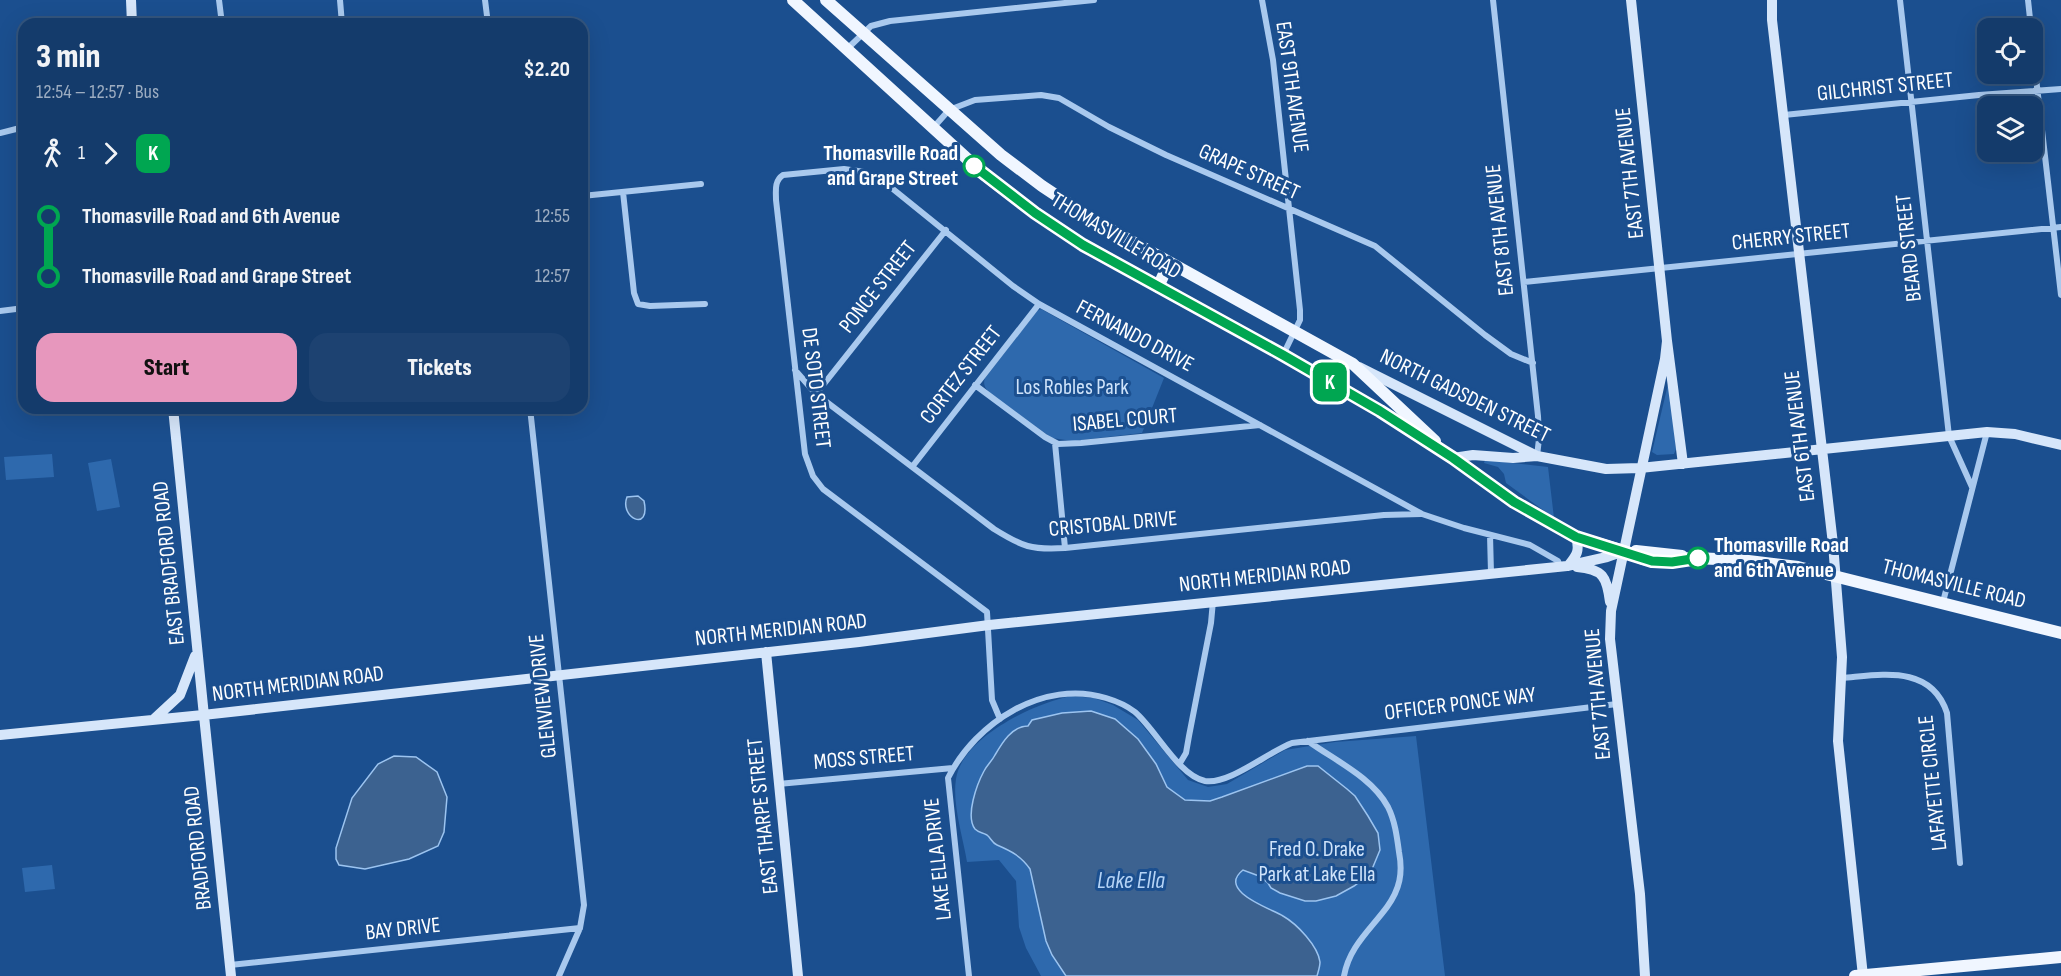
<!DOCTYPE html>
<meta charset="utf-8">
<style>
body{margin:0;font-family:"Sofia Sans Condensed",sans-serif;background:#1d4271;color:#f1f3f6;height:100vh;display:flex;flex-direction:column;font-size:22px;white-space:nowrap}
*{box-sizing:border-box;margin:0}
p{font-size:20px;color:#9dadc1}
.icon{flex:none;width:33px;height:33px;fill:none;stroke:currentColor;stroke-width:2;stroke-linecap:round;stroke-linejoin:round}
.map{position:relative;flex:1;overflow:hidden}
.details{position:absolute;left:18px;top:18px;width:570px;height:396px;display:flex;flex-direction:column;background:#143b6b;border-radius:18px;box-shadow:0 6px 24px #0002,0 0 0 2px #33557e}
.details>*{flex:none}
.badge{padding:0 12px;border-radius:9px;font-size:21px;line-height:39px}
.fabs{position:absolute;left:1977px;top:18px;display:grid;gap:12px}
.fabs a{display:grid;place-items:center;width:66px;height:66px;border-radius:12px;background:#143b6b;box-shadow:0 6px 24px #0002,0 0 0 2px #33557e;font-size:30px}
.map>.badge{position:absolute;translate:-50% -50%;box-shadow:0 0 0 3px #fff}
.legs{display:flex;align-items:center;gap:9px;height:66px;padding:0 18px;font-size:20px}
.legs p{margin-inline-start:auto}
.headline{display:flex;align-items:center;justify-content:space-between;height:102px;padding:0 18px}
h1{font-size:33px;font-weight:800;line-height:45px}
.button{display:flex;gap:12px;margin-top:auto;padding:12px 18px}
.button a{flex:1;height:69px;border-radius:18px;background:#e797bd;color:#111;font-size:24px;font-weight:800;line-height:69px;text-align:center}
.button a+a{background:#1d4271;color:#f1f3f6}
ul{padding:0 18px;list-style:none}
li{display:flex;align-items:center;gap:21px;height:60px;font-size:22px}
li i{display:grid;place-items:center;width:9px;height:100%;margin:0 8px;background:currentColor}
li i::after{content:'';width:15px;height:15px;margin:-8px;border:4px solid;border-radius:50%;background:#143b6b}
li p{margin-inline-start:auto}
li:first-child i{background:linear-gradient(#0000 50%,currentColor 0)}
li:last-child i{background:linear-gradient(currentColor 50%,#0000 0)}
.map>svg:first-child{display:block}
</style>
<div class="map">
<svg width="2061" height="976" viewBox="0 0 2061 976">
<rect width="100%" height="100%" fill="#1b4f8f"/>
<path fill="#2e69ad" d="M1041 309 1164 378 1142 433 1072 441 1052 438 992 395C987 390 982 386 985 378L1037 311Z
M1669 380 1676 449 1674 454 1657 455 1652 452Z
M52 454 54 477 6 480 4 457Z
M111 459 120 507 97 511 88 463Z
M1485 460 1548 467 1554 518 1506 483 1504 474 1498 467 1484 463Z
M1071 696 1094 698 1113 705 1138 720 1188 780 1208 787 1227 784 1285 750 1335 742 1416 736 1445 976H1041L1026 948 1019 927 1016 881 999 860 967 862C963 837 952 804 956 779 962 737 1035 703 1071 696Z
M52 865 55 889 25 892 22 868Z"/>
<path fill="#3c6290" stroke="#9cc4f0" stroke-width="1.5" d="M638 496 644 501C651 533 619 518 627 497Z
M1091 711 1115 719 1138 739 1156 764 1167 787 1185 800 1210 801 1222 797 1307 766H1318L1347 789 1355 796 1368 816 1378 833 1380 850 1370 874 1354 886 1336 896 1316 901H1305L1280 893 1271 888 1268 883 1259 876 1243 870C1216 891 1272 909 1283 916 1297 924 1318 946 1320 962 1320 967 1318 972 1317 976H1066L1052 955 1046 941 1030 869C1021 856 1011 851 997 845 992 843 991 838 987 835 982 832 979 833 975 829 965 816 977 784 984 771 987 765 992 761 995 755 1002 743 1012 726 1028 726L1032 720 1062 713Z
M394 756 416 757 437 772 447 797 444 832 438 846 409 859 365 869 339 865 336 859V848L352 798 378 764Z"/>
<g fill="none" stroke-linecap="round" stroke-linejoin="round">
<path stroke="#a9c9ee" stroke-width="6" d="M219 0 222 24
M340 0 342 24
M485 0 488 24
M1262 0 1273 60 1300 310V320L1283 355
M1493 0 1538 416 1539 439 1537 456
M1900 0 1949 436 1972 487
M2028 0 2031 28
M2032 43 2061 295
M847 49 871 26 890 21 1094 0
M1784 115 1979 95 2061 89
M933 128 949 110 975 100 1041 95 1059 98 1109 127 1166 155 1375 246 1485 335 1511 354 1533 363
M0 133 24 127
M623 192 634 293 638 304 650 306 705 304
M582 196 701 184
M1524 282 2061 227
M0 311 24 308
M795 370 816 394 994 529C1023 547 1031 550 1065 548L1384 515 1421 514
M975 385 1045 437 1058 444 1081 443 1260 425
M816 394 946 230
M530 408 584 905 580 928 559 976
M1055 443 1065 548
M912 467 1039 304
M1490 535 1491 573
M1943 602 1987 432
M1842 678C1881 675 1931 664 1947 713L1960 863
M1000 719 992 700 987 612 823 489 813 476 805 454 776 200C776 191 774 181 783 175L844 169 865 172 883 181 1013 286 1039 304 1422 514 1464 528 1530 545 1558 561 1560 567
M1308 741C1334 760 1372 777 1388 807 1395 821 1397 837 1399 852 1403 873 1400 889 1387 907 1370 930 1349 947 1344 976
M1180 763 1186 753 1189 736 1211 623 1213 601
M778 784 953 768
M230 965 580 928
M969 976 948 778C976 722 1044 679 1106 698 1116 701 1126 705 1135 712 1156 730 1179 776 1205 781 1229 785 1268 752 1292 743L1617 704"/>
<path stroke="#d6e6fa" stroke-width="10" d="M131 0 132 24
M1631 0 1667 341 1683 464
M1772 0V20L1833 544 1842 657 1838 741 1863 976
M1359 367 1537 456 1606 469 1640 468 1987 432 2015 434 2061 445
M173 408C193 597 210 787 231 976
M1453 458 1473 455 1513 458 1537 456
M1568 566C1577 555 1580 551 1576 537
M1577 567C1603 569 1607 577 1610 602
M766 652 798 976
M153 720 180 695 195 656
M0 735 203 715 859 642 989 625 1567 566 1607 557 1624 551
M1645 976 1640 894 1610 639 1611 611 1665 359 1667 341"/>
<path stroke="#f0f6ff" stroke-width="12" d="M793 0 986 176 1035 213 1083 245 1283 355 1380 411 1453 458 1514 502 1576 537 1624 551 1643 559 1667 562 1694 558 1740 560 1798 567 2061 633
M826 0 1001 155 1042 186 1095 221 1353 364 1435 441
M1158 287 1169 263
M1636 551 1682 556
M1855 976 2061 957"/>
</g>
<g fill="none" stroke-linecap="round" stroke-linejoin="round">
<g stroke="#fff" stroke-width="14">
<path id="line-1" d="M974 166 1035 213 1083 245 1283 355 1380 411 1453 458 1514 502 1576 537 1652 561 1672 562 1698 558"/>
</g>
<use href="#line-1" stroke="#00a651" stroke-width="9"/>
</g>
<g fill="#fff" stroke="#00a651" stroke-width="3">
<circle cx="974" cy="166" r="10"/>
<circle cx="1698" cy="558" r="10"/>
</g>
<g text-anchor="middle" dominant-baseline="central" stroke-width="6" stroke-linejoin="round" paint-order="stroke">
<g font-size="22" fill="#fff" stroke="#1b4f8f">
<text transform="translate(1292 87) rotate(82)">EAST 9TH AVENUE</text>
<text transform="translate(1885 87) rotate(-6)">GILCHRIST STREET</text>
<text transform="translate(1249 172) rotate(24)">GRAPE STREET</text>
<text transform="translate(1630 173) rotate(-96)">EAST 7TH AVENUE</text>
<text transform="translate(1500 230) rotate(-96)">EAST 8TH AVENUE</text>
<text transform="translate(1116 236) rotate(31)">THOMASVILLE ROAD</text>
<text transform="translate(1791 237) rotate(-6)">CHERRY STREET</text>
<text transform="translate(1909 248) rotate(-96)">BEARD STREET</text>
<text transform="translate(878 287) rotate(-52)">PONCE STREET</text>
<text transform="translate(1135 336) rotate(28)">FERNANDO DRIVE</text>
<text transform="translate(961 375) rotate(-52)">CORTEZ STREET</text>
<text transform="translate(816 388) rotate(83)">DE SOTO STREET</text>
<text transform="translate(1465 396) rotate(26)">NORTH GADSDEN STREET</text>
<text transform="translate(1125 420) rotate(-5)">ISABEL COURT</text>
<text transform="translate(1800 436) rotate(-97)">EAST 6TH AVENUE</text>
<text transform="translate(1113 524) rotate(-5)">CRISTOBAL DRIVE</text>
<text transform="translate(169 563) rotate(-96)">EAST BRADFORD ROAD</text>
<text transform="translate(1265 576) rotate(-6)">NORTH MERIDIAN ROAD</text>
<text transform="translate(1954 584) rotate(14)">THOMASVILLE ROAD</text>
<text transform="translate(781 630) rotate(-6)">NORTH MERIDIAN ROAD</text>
<text transform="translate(298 684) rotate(-7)">NORTH MERIDIAN ROAD</text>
<text transform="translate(1598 694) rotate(-95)">EAST 7TH AVENUE</text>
<text transform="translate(543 696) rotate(-96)">GLENVIEW DRIVE</text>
<text transform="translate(1460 704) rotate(-7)">OFFICER PONCE WAY</text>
<text transform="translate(864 758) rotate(-5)">MOSS STREET</text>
<text transform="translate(1933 783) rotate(-96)">LAFAYETTE CIRCLE</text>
<text transform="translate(763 816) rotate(-96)">EAST THARPE STREET</text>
<text transform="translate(198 848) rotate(-96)">BRADFORD ROAD</text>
<text transform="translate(938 859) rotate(-96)">LAKE ELLA DRIVE</text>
<text transform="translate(403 929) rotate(-6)">BAY DRIVE</text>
</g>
<g font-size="22" font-weight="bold" fill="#fff" stroke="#1b4f8f" text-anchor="end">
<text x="958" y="153">Thomasville Road<tspan x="958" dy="25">and Grape Street</tspan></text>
<text x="1714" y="545" text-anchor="start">Thomasville Road<tspan x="1714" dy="25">and 6th Avenue</tspan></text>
</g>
<g font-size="22" fill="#cfe3fa" stroke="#1b4f8f">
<text x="1072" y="387">Los Robles Park</text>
<text x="1317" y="849">Fred O. Drake<tspan x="1317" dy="25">Park at Lake Ella</tspan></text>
</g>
<g font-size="24" font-style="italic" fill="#b5d3f5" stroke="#1b4f8f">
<text x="1131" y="880">Lake Ella</text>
</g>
</g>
</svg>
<div class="fabs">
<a><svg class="icon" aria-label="locate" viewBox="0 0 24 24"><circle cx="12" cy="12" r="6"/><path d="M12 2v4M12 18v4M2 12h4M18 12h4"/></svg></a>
<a><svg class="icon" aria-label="layers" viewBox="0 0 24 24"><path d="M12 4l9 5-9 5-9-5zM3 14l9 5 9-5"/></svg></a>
</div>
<b class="badge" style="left:1330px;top:382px;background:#00a651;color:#fff">K</b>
<section class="details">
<div class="headline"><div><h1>3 min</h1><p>12:54 – 12:57 · Bus</p></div><b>$2.20</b></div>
<div class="legs"><svg class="icon" aria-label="walk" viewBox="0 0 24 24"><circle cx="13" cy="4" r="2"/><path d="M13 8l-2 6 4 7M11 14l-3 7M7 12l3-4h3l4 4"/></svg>1<svg class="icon" aria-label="forward" viewBox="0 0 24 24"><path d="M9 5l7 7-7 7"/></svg><b class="badge" style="background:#00a651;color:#fff">K</b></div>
<ul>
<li><i style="color:#00a651"></i><b>Thomasville Road and 6th Avenue</b><p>12:55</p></li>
<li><i style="color:#00a651"></i><b>Thomasville Road and Grape Street</b><p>12:57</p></li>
</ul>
<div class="button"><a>Start</a><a>Tickets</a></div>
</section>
</div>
